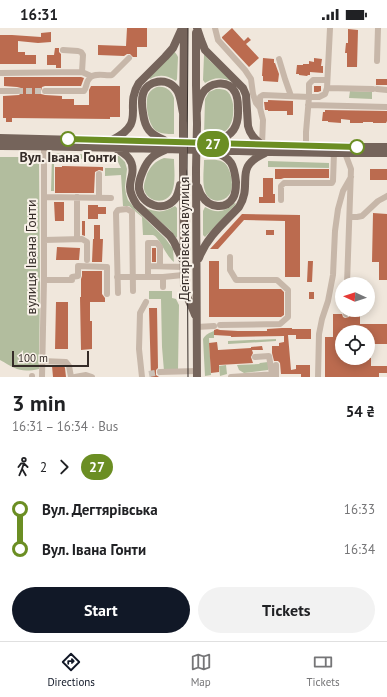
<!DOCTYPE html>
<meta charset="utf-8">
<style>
body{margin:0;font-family:"PT Sans",sans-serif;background:#f2f2f2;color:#202124;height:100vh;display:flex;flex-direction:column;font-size:15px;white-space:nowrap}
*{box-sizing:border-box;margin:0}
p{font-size:13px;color:#757577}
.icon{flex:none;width:22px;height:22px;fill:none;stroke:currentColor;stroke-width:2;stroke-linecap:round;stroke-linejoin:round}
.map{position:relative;height:349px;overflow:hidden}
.panel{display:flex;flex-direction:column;background:#fff;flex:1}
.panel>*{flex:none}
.badge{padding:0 8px;border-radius:13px;font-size:14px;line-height:26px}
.needle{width:26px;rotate:273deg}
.tools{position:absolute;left:335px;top:249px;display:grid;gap:8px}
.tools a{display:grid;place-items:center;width:40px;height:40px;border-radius:50%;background:#fff;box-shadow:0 2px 10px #0003;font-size:20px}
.scale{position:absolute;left:12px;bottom:10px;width:77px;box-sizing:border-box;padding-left:4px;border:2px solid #352c28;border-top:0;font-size:11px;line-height:14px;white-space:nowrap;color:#352c28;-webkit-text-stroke:3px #f8f1e8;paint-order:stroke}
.map>.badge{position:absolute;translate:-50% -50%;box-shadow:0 0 0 2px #fff}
.legs{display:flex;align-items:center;gap:6px;height:44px;padding:0 12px;font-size:13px}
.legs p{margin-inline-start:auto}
.overview{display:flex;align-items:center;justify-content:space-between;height:68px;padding:0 12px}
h1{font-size:22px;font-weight:700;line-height:30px}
.button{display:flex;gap:8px;margin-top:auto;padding:8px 12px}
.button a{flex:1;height:46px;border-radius:24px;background:#111827;color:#fff;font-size:16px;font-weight:700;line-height:46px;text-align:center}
.button a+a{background:#f2f2f2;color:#202124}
ul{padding:0 12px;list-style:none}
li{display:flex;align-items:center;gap:14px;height:40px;font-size:15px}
li i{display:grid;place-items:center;width:6px;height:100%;margin:0 5px;background:currentColor}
li i::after{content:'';width:10px;height:10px;margin:-5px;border:3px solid;border-radius:50%;background:#fff}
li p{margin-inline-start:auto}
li:first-child i{background:linear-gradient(#0000 50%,currentColor 0)}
li:last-child i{background:linear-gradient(currentColor 50%,#0000 0)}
.status{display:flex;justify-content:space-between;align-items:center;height:28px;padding:0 20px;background:#fff;direction:ltr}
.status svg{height:11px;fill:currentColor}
.tab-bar{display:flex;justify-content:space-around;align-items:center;height:56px;border-top:1px solid #e0e0e0;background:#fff;font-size:11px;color:#757577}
.tab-bar a{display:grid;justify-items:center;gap:2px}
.tab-bar .on{color:#111827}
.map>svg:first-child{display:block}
</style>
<div class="status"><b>16:31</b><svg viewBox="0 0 49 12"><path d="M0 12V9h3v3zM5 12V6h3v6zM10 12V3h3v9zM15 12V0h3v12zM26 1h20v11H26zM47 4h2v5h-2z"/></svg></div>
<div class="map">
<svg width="387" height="349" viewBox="0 0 387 349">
<rect width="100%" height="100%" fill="#f0e7dc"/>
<path fill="#b2bd9e" d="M174 23 177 27 178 29 177 51 176 53C167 47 159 46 150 51L149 50Z
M204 26 210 33 231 52V53C221 49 214 49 205 55L203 52 204 27Z
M157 59C166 58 171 62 174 70V106C167 106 160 106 155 102 148 96 144 72 149 65 151 62 154 60 157 59Z
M216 61C221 61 225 61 228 64 231 67 232 72 233 76 234 87 233 101 220 106 215 108 210 107 204 107L205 71 209 64Z
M350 63 372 64V71L349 70Z
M55 125 119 128 125 134 127 141 125 159 126 166 128 172 136 182 165 210 173 221 174 234C167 229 162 215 155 208L153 207H143L142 189 129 178H123L121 147 105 148V140H121L117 132 54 130V163H51L52 127Z
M0 129H37L39 134 40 255 39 341C20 345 16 341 0 332Z
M164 130 174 131C174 141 176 154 172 164 167 177 147 175 144 161 143 156 146 151 147 146 151 138 155 133 164 130Z
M204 132C210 132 218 131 223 134 231 138 235 160 229 167 222 176 208 174 205 163 202 155 204 141 204 132Z
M268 133 329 135V140L268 139Z
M235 175 236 176 205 209 203 207V183L205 179C217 186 225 184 235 175Z
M175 178 177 180V209L176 210 170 202 144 179C156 185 164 185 175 178Z
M149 263H172V270L176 271 179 277 178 343H164L162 319 161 271H149Z
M214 303V310H209L211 347 205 348 203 311C206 306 209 305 214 303Z
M276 311V313L228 316V313Z
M268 334V342L244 345 239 342 237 337 259 336 260 335Z
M226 337 227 346 220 348 219 338Z"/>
<path fill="#bb6b4f" d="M127 0H147V19H137V29H133L130 26H127L124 28 98 27V17L126 18Z
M232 0 244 13 248 9 251 12 246 16 259 30 249 39 222 10V9Z
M348 1 358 2 357 39H347V25H345L346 15H348Z
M51 4V14L38 15 18 13V24H25V27H36V36H0V7H12L41 9V5Z
M55 20H59V24L61 26V40H56V37H47V27H54Z
M263 30 274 31V35H275L279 46 278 54 263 53V48H262Z
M314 30 322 31 321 38H323V45L310 44V47H308L307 48 299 47V46H296L297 37H303V36H309V33L314 34Z
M4 49H81L84 50 81 58H45L42 59 41 63V66L45 67 62 68V71H74V77H89V62L91 58H120V89H110V91L12 90V94H6V90H3V68L19 67 21 65V60L17 59 4 58Z
M376 51H387V57H376Z
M314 58H321V63L318 64H314Z
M268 72 293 73V87H287V83H268V82H265L264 74H268Z
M325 82 387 83V93L386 95H373V94H363V95H350V92L341 91V95L328 94V93H322L323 84H325Z
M62 138 103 139V143L99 142 95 144 94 165H55V139H62Z
M275 141H329V150H284L281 151H275Z
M370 141H387V152H370Z
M263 150H273V166H275V175H259V169H263Z
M54 174H64V193H55Z
M88 177H98V179H106V186H98V191H88Z
M373 185 387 186V252H379V234H372Z
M242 186 300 187V249H285V193L244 192 218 221H210Z
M82 193H85V208L82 207Z
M94 197H100V211H103L102 234H92L93 211H94Z
M266 202H274V207H266Z
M57 219 80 220 79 232H56Z
M152 220H156V234H152Z
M209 233H219V261H281L284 264V287L281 289H209Z
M308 233H313L312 254H307Z
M82 243H102V266L105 270V274H90V293H92V321L81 322 80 269H81V251L82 248Z
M309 264H314V271H309Z
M56 274H68V321H55Z
M149 280H157L158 340 156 342V347L159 349H151Z
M333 286H342L343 289 345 290 349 289 351 286H360V296H387V316H368V304H342V330H371V338H387V345H379V349H325V309H333Z
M282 300H292V301H311V311H296V307H288L291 342 296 341V337H310V349H301V346H281L280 335 278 333H274L272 325V318H279V315L284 314V308L231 309V308L214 307V302L217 301 220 302 238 303H267V301Z
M217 314 218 322 251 320V319L262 318 263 322H252L253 325 251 329 253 335 219 337V344L211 345 209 315Z
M52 338H64L65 340 66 349H53Z"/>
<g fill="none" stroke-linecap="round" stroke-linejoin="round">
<path stroke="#cbc2b8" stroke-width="6" stroke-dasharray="6 3" stroke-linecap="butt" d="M17 63H45
M149 346 160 344"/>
<path stroke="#c7b7a9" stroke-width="6" d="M215 0 218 12 245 42 251 51 253 66 256 75 260 80 263 92 262 117
M63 22 78 23 81 24 83 27 82 44 91 48
M279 31 285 51 291 68
M377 33 378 0
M0 45 82 44
M327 60 373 61
M377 61 387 62
M0 63H17
M45 63H84C87 59 86 54 89 51 93 44 105 48 112 47L129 30
M308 77 387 79
M260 80V69L263 67 309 69V56L313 52H324
M306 118V104L309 69H319L325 66 327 60 330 0
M345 125 351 141 347 256
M99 146V169
M44 169 111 170
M281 172V158L284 155H332L333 153 334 125
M350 189H357L362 188 378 173 387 168
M77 211V169
M44 212 82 211 87 214V232
M148 238 184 239
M117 249H163L183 247
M148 249V215H157L160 219V238
M44 252H72V249L78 248V238L107 239V266
M163 259V249
M118 265 116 185 118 182 127 181 132 184 133 263
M346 286 347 282
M220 297 280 296 288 289V262L277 252H236L230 242V229
M197 299 214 298
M255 329 269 328 272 346
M42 333 66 334 69 338 71 349
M276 337V349
M160 344 197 343
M32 348V349
M42 349 44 252V118L45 115
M75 349 86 347 92 349
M142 349 139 321 140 285 146 274
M231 349 276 346
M318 349 319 306 322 291 328 273 333 247 335 203 338 181 343 163 351 149"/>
<path stroke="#75645b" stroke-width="8" d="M197 0 201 12 205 22 243 60 246 67 248 98C250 107 255 111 262 117
M196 5V57L197 96
M197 83C198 78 199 71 202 66 209 54 228 51 235 64 238 69 238 75 238 80 239 99 233 108 214 114
M183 96 184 0
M0 110 357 119H387
M112 112C148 94 123 80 139 55L165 29 173 20 182 0
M164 112C150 106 145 101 143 85 142 79 141 72 143 66 147 52 167 49 176 61 181 67 181 77 183 85
M0 118C129 118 258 126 387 125
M115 120C126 126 135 132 132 147 131 151 130 155 130 159 130 166 133 171 137 177L170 208 174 214 182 231
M165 122C153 127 148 131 143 143 141 148 138 154 139 161 142 177 164 185 175 171 178 167 179 162 180 157
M183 140 184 259C186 269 192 278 195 287
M196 141 197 349
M198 159C199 162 200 166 202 168 209 180 226 182 233 170 236 165 236 160 236 154 234 137 232 130 214 124
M199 230C207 209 224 195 239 179 254 155 232 140 265 125"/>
<path stroke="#352c28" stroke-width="1" d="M188 0 187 141 188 349"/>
<path stroke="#75645b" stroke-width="8" d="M183 140V96
M196 141 197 96"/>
</g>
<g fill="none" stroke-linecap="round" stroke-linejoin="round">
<g stroke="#fff" stroke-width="9">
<path id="line-1" d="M68 111 357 119"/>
</g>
<use href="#line-1" stroke="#6b8e23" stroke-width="6"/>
</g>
<g fill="#fff" stroke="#6b8e23" stroke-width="2">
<circle cx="68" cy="111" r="7"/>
<circle cx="357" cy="119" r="7"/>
</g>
<g text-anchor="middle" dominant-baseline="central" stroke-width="4" stroke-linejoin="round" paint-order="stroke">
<g font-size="14" font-weight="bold" fill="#352c28" stroke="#f8f1e8">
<text x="68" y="129">Вул. Івана Гонти</text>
</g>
<g font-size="14" fill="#352c28" stroke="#f8f1e8">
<text transform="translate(184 211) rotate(-90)">Дегтярівська вулиця</text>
<text transform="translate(31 229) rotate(-90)">вулиця Івана Гонти</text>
</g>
</g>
</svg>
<div class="tools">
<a><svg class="needle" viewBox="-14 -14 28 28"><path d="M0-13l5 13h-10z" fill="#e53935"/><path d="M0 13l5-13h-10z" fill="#757577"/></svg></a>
<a><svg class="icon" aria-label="locate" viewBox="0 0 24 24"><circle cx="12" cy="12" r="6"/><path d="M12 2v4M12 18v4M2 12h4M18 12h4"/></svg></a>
</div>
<div class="scale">100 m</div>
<b class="badge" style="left:213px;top:116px;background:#6b8e23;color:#fff">27</b>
</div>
<section class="panel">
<div class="overview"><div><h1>3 min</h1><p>16:31 – 16:34 · Bus</p></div><b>54 ₴</b></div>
<div class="legs"><svg class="icon" aria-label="walk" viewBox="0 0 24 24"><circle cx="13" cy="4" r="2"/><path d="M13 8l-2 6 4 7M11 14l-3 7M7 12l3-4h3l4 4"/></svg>2<svg class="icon" aria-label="forward" viewBox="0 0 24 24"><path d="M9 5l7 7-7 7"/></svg><b class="badge" style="background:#6b8e23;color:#fff">27</b></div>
<ul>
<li><i style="color:#6b8e23"></i><b>Вул. Дегтярівська</b><p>16:33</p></li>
<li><i style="color:#6b8e23"></i><b>Вул. Івана Гонти</b><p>16:34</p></li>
</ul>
<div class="button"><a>Start</a><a>Tickets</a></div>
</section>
<nav class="tab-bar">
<a class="on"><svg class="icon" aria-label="directions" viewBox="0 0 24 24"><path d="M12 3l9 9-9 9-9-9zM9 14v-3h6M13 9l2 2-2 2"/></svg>Directions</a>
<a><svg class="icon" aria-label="map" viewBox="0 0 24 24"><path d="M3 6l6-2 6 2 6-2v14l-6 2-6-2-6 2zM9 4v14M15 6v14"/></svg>Map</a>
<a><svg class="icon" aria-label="tickets" viewBox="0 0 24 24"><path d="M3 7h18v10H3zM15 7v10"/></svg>Tickets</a>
</nav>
